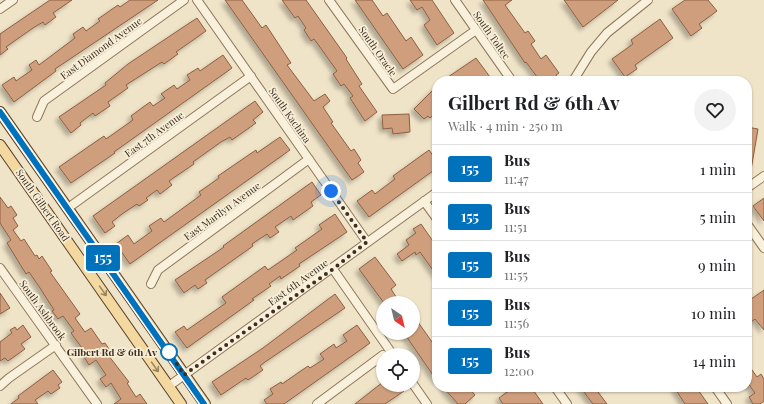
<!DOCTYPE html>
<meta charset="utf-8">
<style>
body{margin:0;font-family:"Playfair Display",serif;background:#f2f2f2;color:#202124;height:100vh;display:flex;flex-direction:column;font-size:15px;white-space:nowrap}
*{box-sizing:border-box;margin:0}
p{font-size:13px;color:#757577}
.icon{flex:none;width:22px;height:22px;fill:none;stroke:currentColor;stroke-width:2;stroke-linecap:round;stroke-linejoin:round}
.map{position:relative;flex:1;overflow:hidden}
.sheet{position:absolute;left:432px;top:76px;width:320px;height:316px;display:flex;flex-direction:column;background:#fff;border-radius:16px;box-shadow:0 1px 3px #0004}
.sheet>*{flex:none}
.badge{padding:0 8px;border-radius:3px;font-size:14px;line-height:26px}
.needle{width:26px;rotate:145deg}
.tools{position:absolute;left:376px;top:296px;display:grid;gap:8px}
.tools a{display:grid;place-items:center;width:44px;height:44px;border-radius:50%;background:#fff;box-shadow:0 1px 3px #0004;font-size:20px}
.you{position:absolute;width:20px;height:20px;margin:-10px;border:3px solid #fff;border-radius:50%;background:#1a73e8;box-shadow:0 0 0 6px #1a73e833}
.map>.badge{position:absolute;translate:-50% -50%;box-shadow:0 0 0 2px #fff}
.round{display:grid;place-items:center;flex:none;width:42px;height:42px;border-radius:21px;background:#f2f2f2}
.overview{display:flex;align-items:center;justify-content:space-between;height:68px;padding:0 16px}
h1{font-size:19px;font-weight:700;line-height:30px}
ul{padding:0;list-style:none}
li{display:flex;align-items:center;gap:12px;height:48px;padding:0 16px;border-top:1px solid #e0e0e0}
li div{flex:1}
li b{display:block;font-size:15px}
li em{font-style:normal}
li .badge{min-width:44px;font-weight:700;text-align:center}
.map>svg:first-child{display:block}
</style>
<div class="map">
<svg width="764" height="404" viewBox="0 0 764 404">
<defs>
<filter id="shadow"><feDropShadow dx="-3.5" dy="3.5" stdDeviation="2" flood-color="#0004"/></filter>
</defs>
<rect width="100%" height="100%" fill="#f0e4c8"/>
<path fill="#cf9f7d" stroke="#8d5f41" filter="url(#shadow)" d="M50 0H72L53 13 56 17 45 25 43 22 33 28 6 47 8 49 0 55V34Z
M130 0H158L55 69 56 71 14 102 2 85 14 77 16 81 32 70 29 65 36 60 39 65 75 38 73 34 83 27 86 31 100 21 98 19 118 5 120 7Z
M225 0H242L262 28 266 25 291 63 287 65 314 101 325 94 330 101 323 107 333 122 331 123 351 151 354 149 361 160 358 163 364 172 352 180Z
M282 0H306L347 58 346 59 362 84 359 86 377 112 365 121 350 98 353 96 344 84 341 86 333 74 337 71 317 43 314 39 311 41 304 30 306 28 298 16 295 18Z
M355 0H372L383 16 387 13 406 41 411 37 423 55 403 69Z
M410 0H432L454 33 437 45 424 25 430 20 422 7 417 10Z
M483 0H512L505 5 525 33 528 31 535 41 531 44 541 59 546 55 559 73 556 75 560 81H540L526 62 525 63Z
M564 0H618L583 27Z
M685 0H708L717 11 699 24 702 28 691 36 672 9Z
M197 18 206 31 176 52 178 54 164 64 162 62 126 85 128 88 108 102 110 106 95 116 93 113 80 123 81 125 71 133 59 117 106 85 105 83 128 64Z
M660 19 673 38 635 65 637 69 625 77 612 59 633 44 631 40Z
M223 55 232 68 114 152 115 153 71 183 59 167 104 136 106 139 133 120 131 116 150 102 153 106 165 98 161 94 174 85 177 89 190 80 187 75 198 68 200 71Z
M476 58 493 81H442L457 71Z
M437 86V112L430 118 428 116 424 119 414 109Z
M255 101 263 112 253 120 256 123 232 140 230 137 221 142 193 162 194 164 169 181 172 185 160 194 157 190 146 198 148 200 139 206 137 204 122 214 112 222 115 226 105 233 93 216Z
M409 114 410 132 393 134 392 128 383 129 382 115Z
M747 127 758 129 751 170 747 169Z
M280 137 290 150 130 264 116 244 128 235 134 244 152 231 149 226 161 218 164 222 201 195 199 192 219 178 218 176 256 150 257 153Z
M429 150 437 161V168L369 217 357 201 372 190 375 194 395 179 393 176Z
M312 182 321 195 311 202 313 206 293 220 291 216 275 227 279 232 270 238 267 234 252 244 253 246 205 280 207 283 198 289 195 285 184 293 175 280 224 247 223 246Z
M0 197 8 208 11 206 17 215 13 218 18 226 13 230 21 241 24 239 35 256 37 255 39 259 42 256 52 271 50 272 80 314 75 318 85 332 91 328 102 344 105 343 109 349 105 351 129 382 127 383 136 397 140 394 147 404H114L121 399 111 383 106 387 100 379 106 375 96 360 89 365 84 357 87 355 71 333 74 331 63 316 58 319 52 311 54 310 40 288 29 272 26 274 7 243 11 240 0 223Z
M764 198V221L753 206Z
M335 214 347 232 299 264 300 266 281 279 280 276 269 284 271 286 252 299 254 300 187 348 175 332 184 326 187 330 226 303 222 297 265 266 268 270 297 250 295 248 322 229 319 225Z
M421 224 437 247V276L420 252 416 255 415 252 402 261 397 254 409 245 406 240 416 233 413 229Z
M375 257 396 285 391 289 400 303H384L359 269Z
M764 290V330L755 319 751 322 747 318V302Z
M0 293 10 308 0 314Z
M335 294 345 308 265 362 260 366 263 370 248 380 246 378 221 395 212 382 263 348Z
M413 315 437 349V381L404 333H413Z
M23 325 31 337 21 344 25 349 8 361 5 358 0 361V342L12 333 10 330 15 327 17 330Z
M357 325 370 343 284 404H267L264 400 273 394 270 389 281 382 282 384 308 366 310 368 324 359 320 354 334 344 336 348 347 341 343 335Z
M747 363 757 377 761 374 764 379V401L760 404H753L749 397 755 393 747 382Z
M53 370 62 382 58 385 60 388 51 394 48 391 35 400 38 404H11L19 398 18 396Z
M383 382V385H399L404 391 385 404H355Z
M443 387H468L475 395 465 404H458Z
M508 387H531L543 404H503L499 398 510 390Z
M580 387H605L598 392 607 404H593Z
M674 387H696L708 404H685Z"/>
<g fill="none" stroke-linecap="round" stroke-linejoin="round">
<g stroke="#8d765c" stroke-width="10">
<path id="minor" d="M197 0 367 242
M329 0 393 89 476 30
M455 0 512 81
M0 9 13 0
M573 81 591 52 607 33 648 0
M37 117 44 101 184 0
M747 188 764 176
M424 201 437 219
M68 208 251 76
M747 224 764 248
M0 268 97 404
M333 269 393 355
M151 284 158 270 309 159
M413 384 427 404
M0 386 9 378 56 345
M169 386 437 192
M555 387 567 404
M715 387 727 404
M317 404 383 355"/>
</g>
<g stroke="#5b4430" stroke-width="12">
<path id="major" d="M0 112 205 404
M0 145 181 404"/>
</g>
<use href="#minor" stroke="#faf1dc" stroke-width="8"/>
<use href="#major" stroke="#f3d9a0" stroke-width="10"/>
</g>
<defs><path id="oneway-shaft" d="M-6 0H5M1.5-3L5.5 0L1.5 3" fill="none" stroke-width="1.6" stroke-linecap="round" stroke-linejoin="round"/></defs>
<g stroke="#988460">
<use href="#oneway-shaft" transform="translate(103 291) rotate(55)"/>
<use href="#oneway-shaft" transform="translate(155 367) rotate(55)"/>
</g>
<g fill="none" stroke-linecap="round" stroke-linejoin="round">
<g stroke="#fff" stroke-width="9">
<path id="line" d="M0 112 204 404"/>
</g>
<use href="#line" stroke="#0072bc" stroke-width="6"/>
<path stroke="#3d2e20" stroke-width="4" stroke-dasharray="0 7.2" d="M169 352 184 375 333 269 367 242 331 191"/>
</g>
<circle fill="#fff" stroke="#0072bc" stroke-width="2" cx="169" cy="352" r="8"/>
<g text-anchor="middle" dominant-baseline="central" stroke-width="3.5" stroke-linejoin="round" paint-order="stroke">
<g font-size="10" fill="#3d2e20" stroke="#f7eed8">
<text transform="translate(492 35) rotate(55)">South Toltec</text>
<text transform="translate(101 48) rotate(-36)">East Diamond Avenue</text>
<text transform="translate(378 51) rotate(55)">South Oracle</text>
<text transform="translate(290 115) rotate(55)">South Kachina</text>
<text transform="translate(154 134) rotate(-36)">East 7th Avenue</text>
<text transform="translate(43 205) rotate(55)">South Gilbert Road</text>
<text transform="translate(222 211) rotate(-36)">East Marilyn Avenue</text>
<text transform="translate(298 282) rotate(-36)">East 6th Avenue</text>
<text transform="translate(43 310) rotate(54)">South Ashbrook</text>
</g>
<g font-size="10" font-weight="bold" fill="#3d2e20" stroke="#f7eed8" text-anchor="end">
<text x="157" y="352">Gilbert Rd &amp; 6th Av</text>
</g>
</g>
</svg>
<div class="tools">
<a><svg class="needle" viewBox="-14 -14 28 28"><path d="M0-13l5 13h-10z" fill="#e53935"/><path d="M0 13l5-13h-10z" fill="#757577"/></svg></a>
<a><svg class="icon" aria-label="locate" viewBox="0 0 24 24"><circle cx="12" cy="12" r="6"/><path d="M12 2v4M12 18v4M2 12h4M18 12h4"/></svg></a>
</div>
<div class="you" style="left:331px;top:191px"></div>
<b class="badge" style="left:103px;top:258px;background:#0072bc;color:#fff">155</b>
<section class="sheet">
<div class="overview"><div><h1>Gilbert Rd &amp; 6th Av</h1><p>Walk · 4 min · 250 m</p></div><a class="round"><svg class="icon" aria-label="heart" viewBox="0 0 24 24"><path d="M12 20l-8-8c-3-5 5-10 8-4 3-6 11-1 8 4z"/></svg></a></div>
<ul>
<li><span class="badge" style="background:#0072bc;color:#fff">155</span><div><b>Bus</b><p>11:47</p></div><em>1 min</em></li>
<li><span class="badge" style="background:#0072bc;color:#fff">155</span><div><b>Bus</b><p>11:51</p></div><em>5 min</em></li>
<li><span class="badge" style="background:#0072bc;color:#fff">155</span><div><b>Bus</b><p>11:55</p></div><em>9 min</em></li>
<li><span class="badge" style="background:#0072bc;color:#fff">155</span><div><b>Bus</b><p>11:56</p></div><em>10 min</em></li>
<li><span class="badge" style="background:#0072bc;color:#fff">155</span><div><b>Bus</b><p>12:00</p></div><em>14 min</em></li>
</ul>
</section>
</div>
